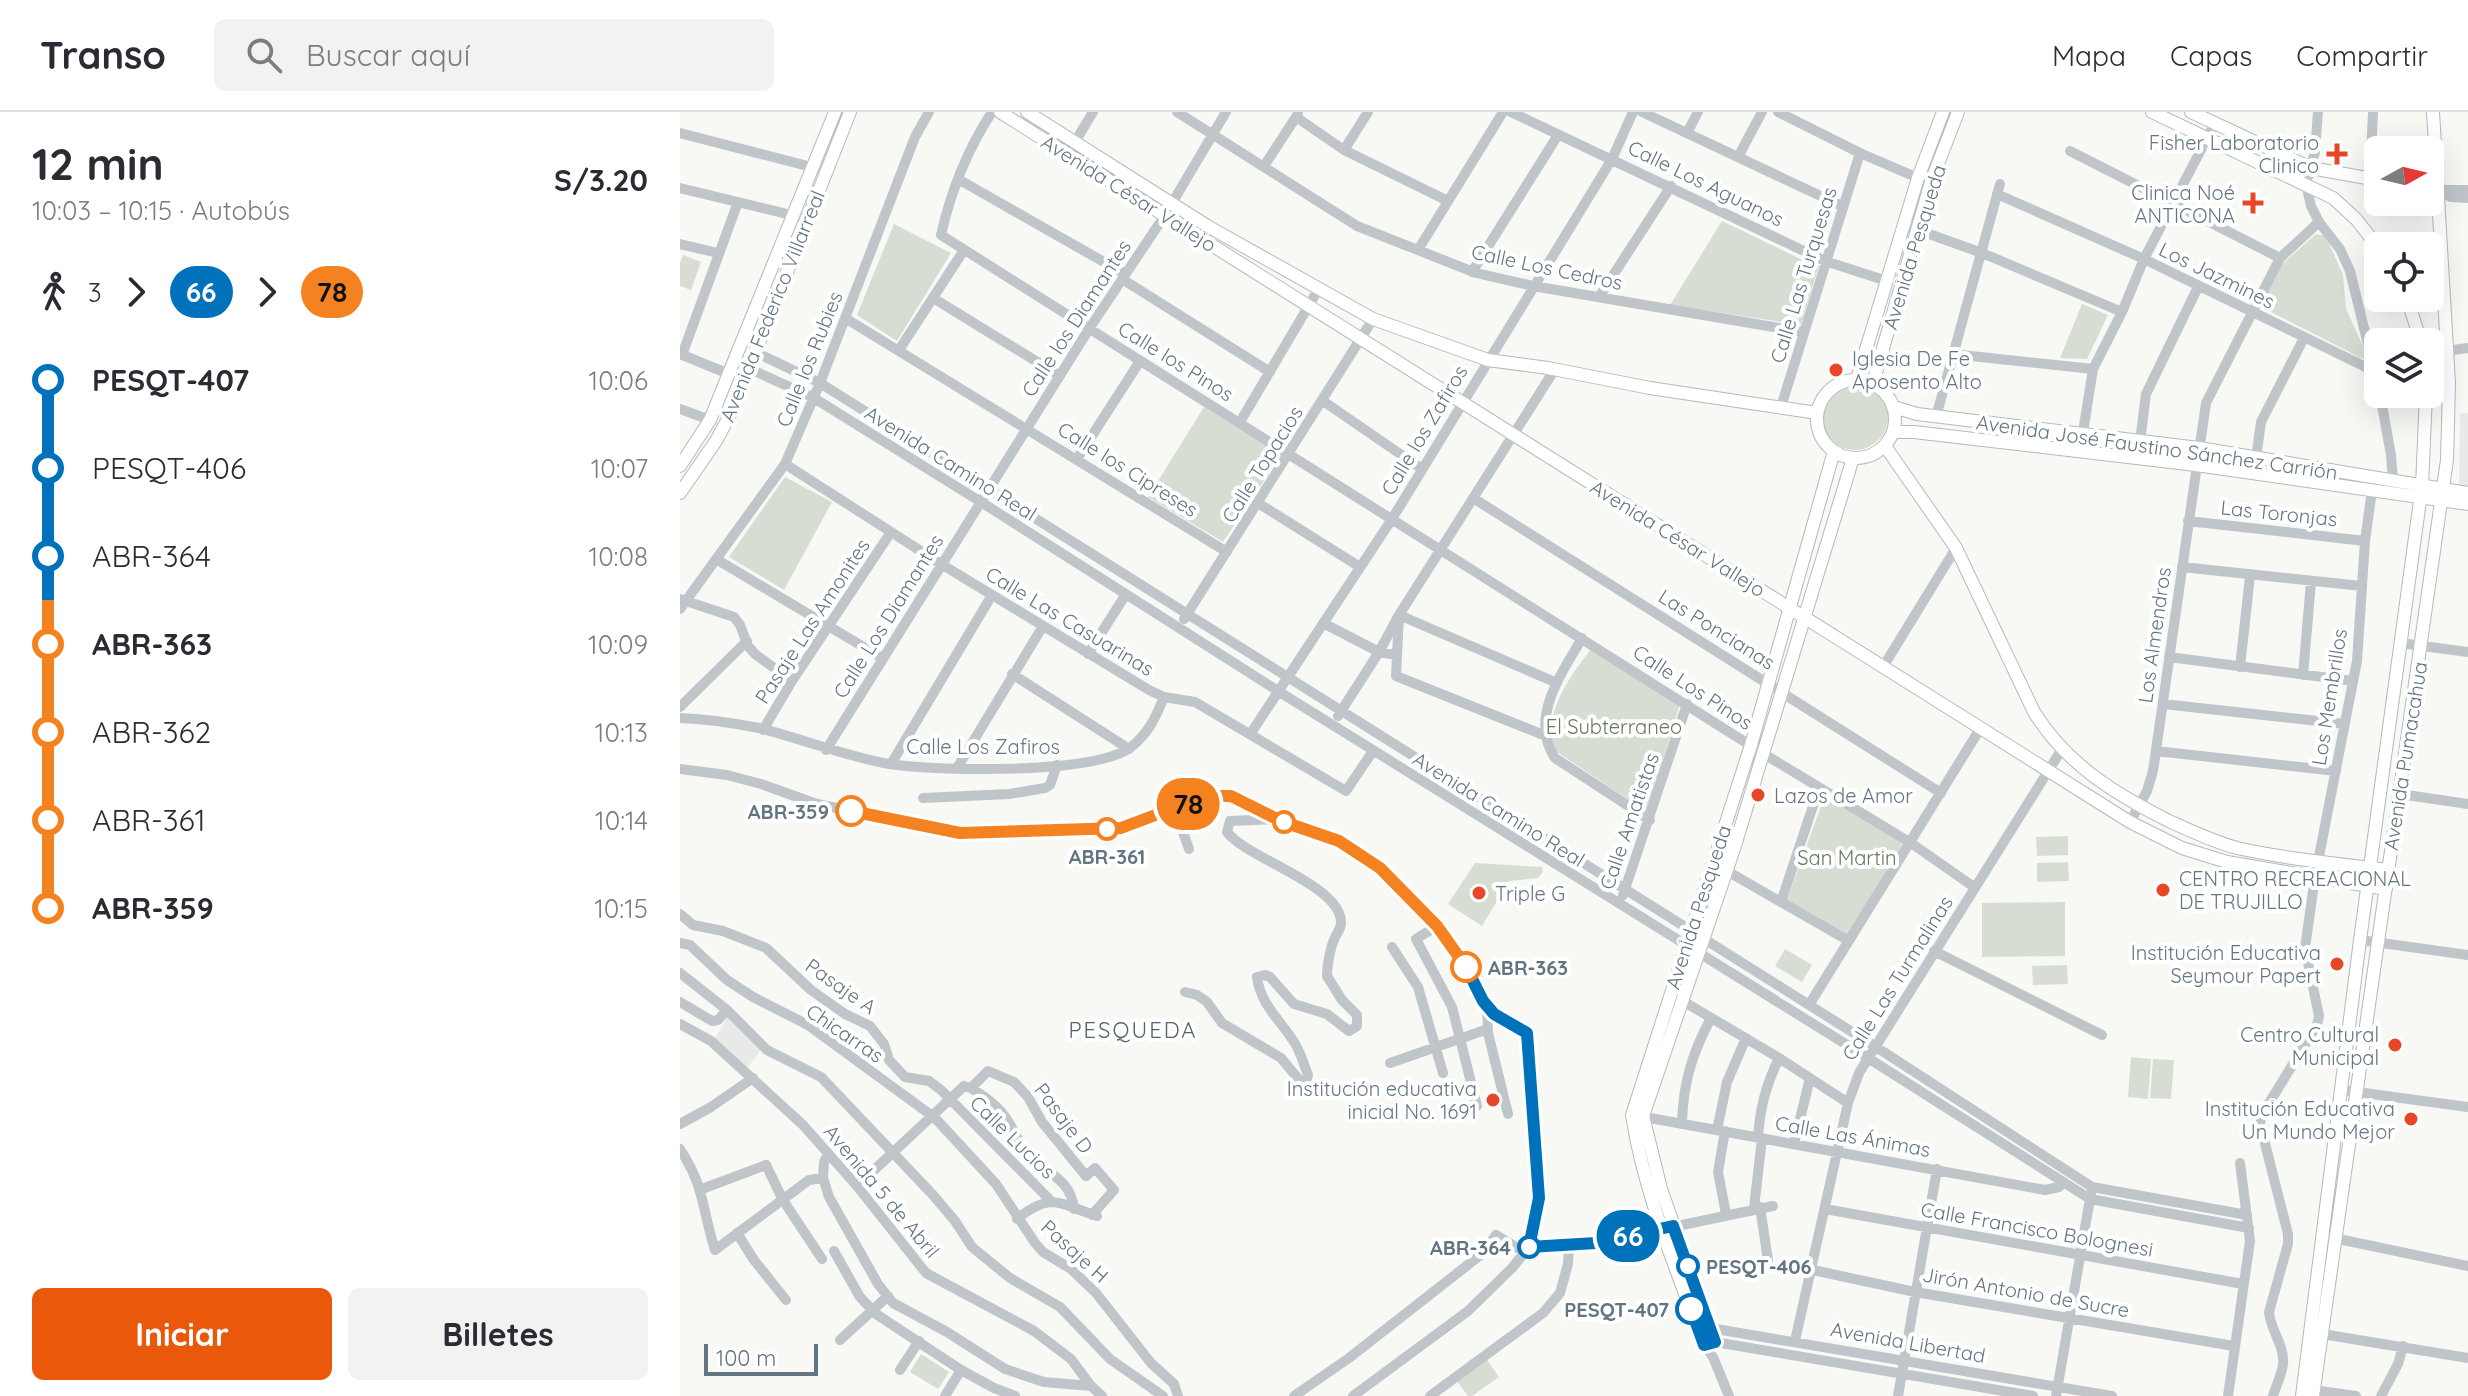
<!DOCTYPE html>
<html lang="es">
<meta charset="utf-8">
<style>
body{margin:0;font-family:Quicksand,sans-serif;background:#f2f2f3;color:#2b2b33;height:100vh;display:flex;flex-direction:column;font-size:30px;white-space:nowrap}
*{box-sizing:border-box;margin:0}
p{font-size:26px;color:#7c7c81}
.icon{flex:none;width:44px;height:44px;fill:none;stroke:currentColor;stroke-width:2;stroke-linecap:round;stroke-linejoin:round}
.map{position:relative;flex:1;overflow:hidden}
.side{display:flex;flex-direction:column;background:#fff;width:680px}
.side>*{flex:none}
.badge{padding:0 16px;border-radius:26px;font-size:28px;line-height:52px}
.needle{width:52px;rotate:82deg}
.fabs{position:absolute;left:1684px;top:24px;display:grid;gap:16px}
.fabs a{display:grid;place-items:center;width:80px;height:80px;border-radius:12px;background:#fff;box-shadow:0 8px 32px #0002;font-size:40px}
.scale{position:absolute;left:24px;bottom:20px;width:114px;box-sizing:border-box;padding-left:8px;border:4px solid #627580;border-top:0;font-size:22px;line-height:28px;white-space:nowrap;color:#627580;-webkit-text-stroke:6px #fff;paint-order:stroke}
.map>.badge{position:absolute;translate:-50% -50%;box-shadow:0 0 0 4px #fff}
.legs{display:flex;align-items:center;gap:12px;height:88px;padding:0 32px;font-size:26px}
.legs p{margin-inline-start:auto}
.head{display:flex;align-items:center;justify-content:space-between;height:136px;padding:0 32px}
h1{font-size:44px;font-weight:800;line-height:60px}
.button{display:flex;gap:16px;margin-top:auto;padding:16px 32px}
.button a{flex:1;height:92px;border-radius:12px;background:#ea580c;color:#fff;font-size:32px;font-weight:800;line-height:92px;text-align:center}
.button a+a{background:#f2f2f3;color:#2b2b33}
ul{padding:0 32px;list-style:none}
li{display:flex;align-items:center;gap:28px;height:88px;font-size:30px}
li i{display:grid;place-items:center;width:12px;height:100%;margin:0 10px;background:currentColor}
li i::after{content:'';width:20px;height:20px;margin:-10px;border:6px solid;border-radius:50%;background:#fff}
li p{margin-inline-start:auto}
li:first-child i{background:linear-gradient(#0000 50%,currentColor 0)}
li:last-child i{background:linear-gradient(currentColor 50%,#0000 0)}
header{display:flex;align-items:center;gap:48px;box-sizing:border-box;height:112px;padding:0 40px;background:#fff;border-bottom:2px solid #e1e1e2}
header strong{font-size:38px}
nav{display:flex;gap:44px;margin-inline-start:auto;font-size:28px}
.search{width:560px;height:72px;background:#f2f2f3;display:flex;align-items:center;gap:20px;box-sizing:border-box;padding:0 28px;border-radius:12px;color:#7c7c81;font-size:30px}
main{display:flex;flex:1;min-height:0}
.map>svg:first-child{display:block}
</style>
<header>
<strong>Transo</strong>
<div class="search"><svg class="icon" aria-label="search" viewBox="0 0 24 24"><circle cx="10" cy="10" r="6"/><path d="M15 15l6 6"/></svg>Buscar aquí</div>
<nav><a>Mapa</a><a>Capas</a><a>Compartir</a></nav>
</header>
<main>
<section class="side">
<div class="head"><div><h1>12 min</h1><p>10:03 – 10:15 · Autobús</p></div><b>S/3.20</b></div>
<div class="legs"><svg class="icon" aria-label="walk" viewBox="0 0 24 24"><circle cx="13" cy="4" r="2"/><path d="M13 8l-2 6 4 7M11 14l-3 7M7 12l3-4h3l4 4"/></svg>3<svg class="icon" aria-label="forward" viewBox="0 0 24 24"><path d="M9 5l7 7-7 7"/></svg><b class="badge" style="background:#0072bc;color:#fff">66</b><svg class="icon" aria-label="forward" viewBox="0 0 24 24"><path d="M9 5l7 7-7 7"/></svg><b class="badge" style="background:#f58220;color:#111">78</b></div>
<ul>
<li><i style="color:#0072bc"></i><b>PESQT-407</b><p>10:06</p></li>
<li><i style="color:#0072bc"></i><span>PESQT-406</span><p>10:07</p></li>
<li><i style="color:#0072bc"></i><span>ABR-364</span><p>10:08</p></li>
<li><i style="color:#f58220"></i><b>ABR-363</b><p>10:09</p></li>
<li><i style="color:#f58220"></i><span>ABR-362</span><p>10:13</p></li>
<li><i style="color:#f58220"></i><span>ABR-361</span><p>10:14</p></li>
<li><i style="color:#f58220"></i><b>ABR-359</b><p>10:15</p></li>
</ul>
<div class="button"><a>Iniciar</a><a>Billetes</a></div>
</section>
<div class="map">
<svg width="1788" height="1284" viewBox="0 0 1788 1284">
<rect width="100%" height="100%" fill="#f8f8f5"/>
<path fill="#e9e9e8" d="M1788 301V380L1779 379 1780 302Z
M48 905 82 936 66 958 33 929Z"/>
<path fill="#d8ddd4" d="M1042 109 1129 151 1139 153 1121 213 990 193Z
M214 112 271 141 217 229 177 203Z
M1636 122 1646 124 1663 163 1666 197 1687 243 1683 247 1581 195 1600 154Z
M3 143 21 150 11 178 0 174V151Z
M1402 192 1428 203 1407 247 1380 246Z
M1142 305a33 33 0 1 1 66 0a33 33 0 1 1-66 0Z
M524 295 601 343 543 430 468 385Z
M105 365 152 390 104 478 49 445Z
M911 537 1000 592 967 700 874 638C863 600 889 566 911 537Z
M1149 685 1220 729 1222 733 1167 824 1106 790 1144 686Z
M1388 724V743L1357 744 1356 725Z
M1388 750 1389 769 1357 770V751Z
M795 751 862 755 863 760 858 766 829 769 802 814 768 792Z
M1385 790V844L1302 845V791Z
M1105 837 1132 853 1122 870 1095 854Z
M1387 853 1388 872 1353 873 1352 854Z
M1451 945 1471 947 1468 987 1448 985Z
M1473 947 1494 948 1491 987 1470 986Z
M241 1242 269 1260 258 1277 230 1260Z
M807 1248 819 1265 792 1284H788L777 1269Z"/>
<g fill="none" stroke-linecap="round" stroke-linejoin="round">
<g stroke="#b4b9bd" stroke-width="14">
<path id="major" d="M320 0 1450 710 1502 736 1547 750 1706 777
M347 0 529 115 693 207 808 248 868 256 970 276 1137 301
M1472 0 1653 86 1676 107 1698 135
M1511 0 1631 56 1698 68
M1727 186 1741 230
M1177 267 1238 66 1263 0
M1137 307a39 39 0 1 1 78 0a39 39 0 1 1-78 0Z
M1193 271 1251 70 1278 0
M1214 295 1237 302 1519 336 1788 381
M1213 320H1234L1516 353 1788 392
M1205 334 1276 436 1354 600C1386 652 1435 682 1489 709 1511 719 1534 730 1557 736 1607 747 1658 752 1708 758
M0 354 30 308 155 0
M0 381 36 329 52 299 170 0
M1035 1230 981 1077 963 1004 1054 737 1173 346
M1024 1233C997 1158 964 1082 952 1003L1071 633 1154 339
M1622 1284 1680 828 1742 374 1746 282
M1633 1284 1767 348 1769 271 1753 0"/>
</g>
<path stroke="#c0c5c9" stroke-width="10" d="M312 0C287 38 271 79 261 123L1084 642 1231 731 1294 775
M497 0 677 114 796 161 853 174 1123 220
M831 0 1145 149 1207 169
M962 0 1162 94
M1098 0 1180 41 1238 66
M1638 0 1635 40 1626 72 1631 94 1639 110 1660 137 1670 159 1698 273
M616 5 664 38 768 89
M0 21 147 59
M1007 21 1018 0
M395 30 413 0
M664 38 688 0
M1390 39 1600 146
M1058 45 1082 0
M584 54 618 2
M278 67 445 162
M1690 67 1693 0
M0 76 128 107
M1758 78 1771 85 1788 86
M1758 78H1788
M1317 82 1464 147 1696 260
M1224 113 1302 141 1442 200
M0 132 38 141
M738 138 823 0
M792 160 878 23
M442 167 590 260
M919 185 991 74
M253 186 380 264
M165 206 547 440
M219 238 284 138
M77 241 140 271 1196 935 1412 1075 1567 1103
M1750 241 1788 236
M0 242 49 262
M1272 242 1413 257
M2 243 58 90
M70 257 134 286 301 390 598 579 1188 946 1410 1087 1569 1116
M1700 282 1711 343 1713 369
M643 289 742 357
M1101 295 1180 41
M0 297 30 308
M1256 305 1320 72
M560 310 638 178
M1460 330 1466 282 1518 175
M1400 339 1413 257 1442 200 1464 147 1535 11
M397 347 460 249
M105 352 261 452 469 578 484 585 515 590 666 679 693 639
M1574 361 1581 310 1624 226
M793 386 1261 681
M578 391 680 455
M1508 409 1685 429
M36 447 202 546
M1502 455 1682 474
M0 487 54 505 60 513 68 534 75 542 112 569
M0 497 105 352 140 271 235 25 249 0
M504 507 693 207
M643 511 699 540 717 543
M902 526C883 560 848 606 875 646L970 708
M1720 531 1788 540
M408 542 446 482
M1489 545 1673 569
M1203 555 1276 436
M1560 555 1570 464
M332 562 449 637
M1623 563 1631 470
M1483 592 1665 612
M0 595 67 529
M658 604 699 540 719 503 875 257
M0 606C25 607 54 611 79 616 123 627 164 644 209 652 255 659 415 663 451 635 468 622 476 605 484 585
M83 618 112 569 211 420
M571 621 712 407 932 47 953 0
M866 624 716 564 719 503 877 571
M146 638 409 217 485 103 546 0
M1476 639 1656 659
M211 652 312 483
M277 656 363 514
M0 657 47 663 81 672 137 692 280 721 441 716 526 684H551L601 709 659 729 700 756 757 814 790 861 803 889 814 902 847 921 859 1086 849 1135 832 1156 788 1199 673 1284
M1720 682 1788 692
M243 686 329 682 365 676 370 673 377 653
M495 698 509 737
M1450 710 1467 679 1473 659 1526 291 1600 146 1639 110
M1047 759 1169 829
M943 783 1007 592
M1101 790 1139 676
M0 802 13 813 43 819 86 836 131 878 165 902 190 914 204 932 209 948 225 965 249 969 261 978 371 1089
M757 814 736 827 772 895 797 994
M1680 828 1788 843
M0 831 10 833 47 868 73 885 128 913 255 1006 316 1072 355 1131 363 1140 391 1157 416 1181 471 1251 494 1272 498 1284
M712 835 738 875 763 961
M1254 839 1422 923
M0 861 47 898 87 938 141 965 253 1083 275 1109 292 1135 330 1166 380 1195 430 1247 483 1284
M505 880 517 883 527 890 542 911 601 946 621 970H626L628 963C623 951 620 937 612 927 599 907 580 891 577 865L585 863 590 865 614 892 647 902 669 919 677 914V903L662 888 647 864C647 854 650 837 654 828 656 821 661 818 661 811 662 773 566 746 547 720L550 709 596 707
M996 885 1099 946 1168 991
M0 890 32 909 38 908 47 898
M1129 893 1300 617
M807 894 808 921 828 1002
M0 912 31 929 123 1013 177 1074 246 1161 354 1219 391 1247 411 1274 422 1284
M710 951 808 917
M291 976C305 985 319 994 328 1009 335 1019 339 1033 348 1042 366 1062 391 1066 394 1097
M1662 978 1788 995
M959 1004 1365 1078 1379 1075 1384 1070
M1002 1011C1003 972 1012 941 1031 906
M0 1012 31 995 73 966
M1037 1018 1047 970 1066 926
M1045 1019 1038 1060 1046 1102
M1078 1025C1080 996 1086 973 1099 946
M1114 1032 1130 966
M0 1037C25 1075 22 1098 35 1138L129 1068 143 1066
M148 1042 144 1050 143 1066 149 1085 198 1172 213 1191 267 1220 325 1257 364 1270 411 1274
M177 1074 284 974 291 976 308 959 334 970 348 985 362 1010 406 1064 415 1056 434 1078 412 1103
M22 1077 86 1053 103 1088 142 1147
M1080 1095 1089 1155
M1074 1096 1082 1026
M1145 1097 1563 1172
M337 1107C372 1079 379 1092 417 1104
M57 1121 74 1148 106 1188
M1649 1125 1788 1154
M849 1135 916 1131 1093 1094
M154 1139 180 1185 196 1202 281 1258 314 1276 335 1284
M1133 1158 1235 1180 1554 1234
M1024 1218 1030 1216 1432 1284
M1642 1222 1788 1246
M160 1228 208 1184
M1115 1229 1168 991 1179 961 1382 637
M220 1258 239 1229
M1626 1277 1676 1284
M265 1284 281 1258
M614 1284 669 1246 803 1141 816 1123 844 1140
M750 1284 863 1201 880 1181 888 1152 889 1134
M1049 1284 1033 1245 1024 1233 1035 1230 1353 1284
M1218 1284 1257 1057
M1376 1284 1411 1081
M1548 1284 1570 1129 1560 1051
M1593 1284C1596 1274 1602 1262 1603 1252 1605 1234 1590 1217 1589 1200L1608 1132V1122L1580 1012 1581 1004 1637 913 1639 904 1625 836 1635 765 1677 549 1685 429 1692 378
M1701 1284 1718 1252 1723 1234"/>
<use href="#major" stroke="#fff" stroke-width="12"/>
</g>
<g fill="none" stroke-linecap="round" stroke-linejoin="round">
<g stroke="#fff" stroke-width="18">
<path id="line-1" d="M786 855 803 889 814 902 847 921 859 1086 849 1135 916 1131 993 1114 1035 1230 1024 1233 1011 1197"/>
</g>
<g stroke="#fff" stroke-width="18">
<path id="line-2" d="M171 699 280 721 441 716 526 684H551L601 709 659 729 700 756 757 814 786 855"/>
</g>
<use href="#line-1" stroke="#0072bc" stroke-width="12"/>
<use href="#line-2" stroke="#f58220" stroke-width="12"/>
</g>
<g fill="#e74726" stroke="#fff" stroke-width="3">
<path d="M1653 30h8v8h8v8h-8v8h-8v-8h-8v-8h8z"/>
<path d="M1569 79h8v8h8v8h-8v8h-8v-8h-8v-8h8z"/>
<circle cx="1156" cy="258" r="8"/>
<circle cx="1078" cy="683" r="8"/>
<circle cx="1483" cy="778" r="8"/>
<circle cx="799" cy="781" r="8"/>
<circle cx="1657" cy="852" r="8"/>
<circle cx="1715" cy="933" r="8"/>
<circle cx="813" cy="988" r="8"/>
<circle cx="1731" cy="1007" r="8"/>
</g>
<g fill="#fff" stroke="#f58220" stroke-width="4">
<circle cx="171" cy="699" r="14"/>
<circle cx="604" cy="710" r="10"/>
<circle cx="427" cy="717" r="10"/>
<circle cx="786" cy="855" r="14"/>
</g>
<g fill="#fff" stroke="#0072bc" stroke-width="4">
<circle cx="849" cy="1135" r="10"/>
<circle cx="1008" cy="1154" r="10"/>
<circle cx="1011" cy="1197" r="14"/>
</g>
<g text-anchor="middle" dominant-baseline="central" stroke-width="8" stroke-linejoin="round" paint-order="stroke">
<g font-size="20" fill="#627580" stroke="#fff" text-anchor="end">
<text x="1639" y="30">Fisher Laboratorio<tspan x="1639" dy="23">Clinico</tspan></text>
<text x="1555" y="80">Clinica Noé<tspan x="1555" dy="23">ANTICONA</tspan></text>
<text x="1172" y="246" text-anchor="start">Iglesia De Fe<tspan x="1172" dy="23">Aposento Alto</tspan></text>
<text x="1094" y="683" text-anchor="start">Lazos de Amor</text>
<text x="1499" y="766" text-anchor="start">CENTRO RECREACIONAL<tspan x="1499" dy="23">DE TRUJILLO</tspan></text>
<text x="815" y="781" text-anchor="start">Triple G</text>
<text x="1641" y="840">Institución Educativa<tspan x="1641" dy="23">Seymour Papert</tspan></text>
<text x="1699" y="922">Centro Cultural<tspan x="1699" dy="23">Municipal</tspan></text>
<text x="797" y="976">Institución educativa<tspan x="797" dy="23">inicial No. 1691</tspan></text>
<text x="1715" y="996">Institución Educativa<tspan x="1715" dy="23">Un Mundo Mejor</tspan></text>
</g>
<g font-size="20" fill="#627580" stroke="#fff">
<text transform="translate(1026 71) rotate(26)">Calle Los Aguanos</text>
<text transform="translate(449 81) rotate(32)">Avenida César Vallejo</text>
<text transform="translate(1234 135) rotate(-73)">Avenida Pesqueda</text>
<text transform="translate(867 155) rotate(12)">Calle Los Cedros</text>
<text transform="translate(1123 163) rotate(-73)">Calle Las Turquesas</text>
<text transform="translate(1537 163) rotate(26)">Los Jazmines</text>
<text transform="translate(92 194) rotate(-68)">Avenida Federico Villarreal</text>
<text transform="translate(396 206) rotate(-57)">Calle los Diamantes</text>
<text transform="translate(129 247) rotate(-68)">Calle los Rubies</text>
<text transform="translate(496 249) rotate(32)">Calle los Pinos</text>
<text transform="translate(744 318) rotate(-59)">Calle los Zafiros</text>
<text transform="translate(1477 335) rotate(8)">Avenida José Faustino Sánchez Carrión</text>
<text transform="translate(271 351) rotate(32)">Avenida Camino Real</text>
<text transform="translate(582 352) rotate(-58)">Calle Topacios</text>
<text transform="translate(448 357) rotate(32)">Calle los Cipreses</text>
<text transform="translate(1599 401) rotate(6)">Las Toronjas</text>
<text transform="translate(998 426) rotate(32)">Avenida César Vallejo</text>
<text transform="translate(208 504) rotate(-58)">Calle Los Diamantes</text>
<text transform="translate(132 509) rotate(-57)">Pasaje Las Amonites</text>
<text transform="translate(390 509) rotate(31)">Calle Las Casuarinas</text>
<text transform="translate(1037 517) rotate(32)">Las Poncianas</text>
<text transform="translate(1474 523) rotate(-82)">Los Almendros</text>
<text transform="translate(1013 575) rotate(33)">Calle Los Pinos</text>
<text transform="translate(1649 585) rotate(-81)">Los Membrillos</text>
<text x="303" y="634">Calle Los Zafiros</text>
<text transform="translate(1725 644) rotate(-81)">Avenida Pumacahua</text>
<text transform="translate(819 697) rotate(32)">Avenida Camino Real</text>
<text transform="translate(949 709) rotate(-71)">Calle Amatistas</text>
<text transform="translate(1018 795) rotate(-72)">Avenida Pesqueda</text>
<text transform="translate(1217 866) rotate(-58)">Calle Las Turmalinas</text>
<text transform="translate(161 874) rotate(35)">Pasaje A</text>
<text transform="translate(165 921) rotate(34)">Chicarras</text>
<text transform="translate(384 1006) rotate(53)">Pasaje D</text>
<text transform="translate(1173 1024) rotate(10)">Calle Las Ánimas</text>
<text transform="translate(333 1025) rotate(44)">Calle Lucios</text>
<text transform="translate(202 1079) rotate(50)">Avenida 5 de Abril</text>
<text transform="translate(1357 1117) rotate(10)">Calle Francisco Bolognesi</text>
<text transform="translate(395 1139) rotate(42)">Pasaje H</text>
<text transform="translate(1346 1180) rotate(10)">Jirón Antonio de Sucre</text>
<text transform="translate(1228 1230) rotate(10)">Avenida Libertad</text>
</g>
<g font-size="20" fill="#677861" stroke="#fff">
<text x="934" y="614">El Subterraneo</text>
<text x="1167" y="745">San Martin</text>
</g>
<g font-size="20" font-weight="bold" fill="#627580" stroke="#fff" text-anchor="end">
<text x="149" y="699">ABR-359</text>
<text x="427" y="744" text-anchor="middle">ABR-361</text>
<text x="808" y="855" text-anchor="start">ABR-363</text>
<text x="831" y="1135">ABR-364</text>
<text x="1026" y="1154" text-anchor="start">PESQT-406</text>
<text x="989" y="1197">PESQT-407</text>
</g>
<g font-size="22" letter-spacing="2" fill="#54636b" stroke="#fff">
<text x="453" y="918">PESQUEDA</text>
</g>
</g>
</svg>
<div class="fabs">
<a><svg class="needle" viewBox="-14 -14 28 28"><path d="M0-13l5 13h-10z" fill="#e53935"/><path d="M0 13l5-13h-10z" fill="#7c7c81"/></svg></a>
<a><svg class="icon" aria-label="locate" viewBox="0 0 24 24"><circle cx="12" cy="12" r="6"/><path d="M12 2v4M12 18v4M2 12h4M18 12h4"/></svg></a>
<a><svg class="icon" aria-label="layers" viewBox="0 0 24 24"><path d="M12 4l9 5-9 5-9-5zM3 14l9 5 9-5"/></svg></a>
</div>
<div class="scale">100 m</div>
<b class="badge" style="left:948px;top:1124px;background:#0072bc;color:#fff">66</b>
<b class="badge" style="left:508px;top:692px;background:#f58220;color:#111">78</b>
</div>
</main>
